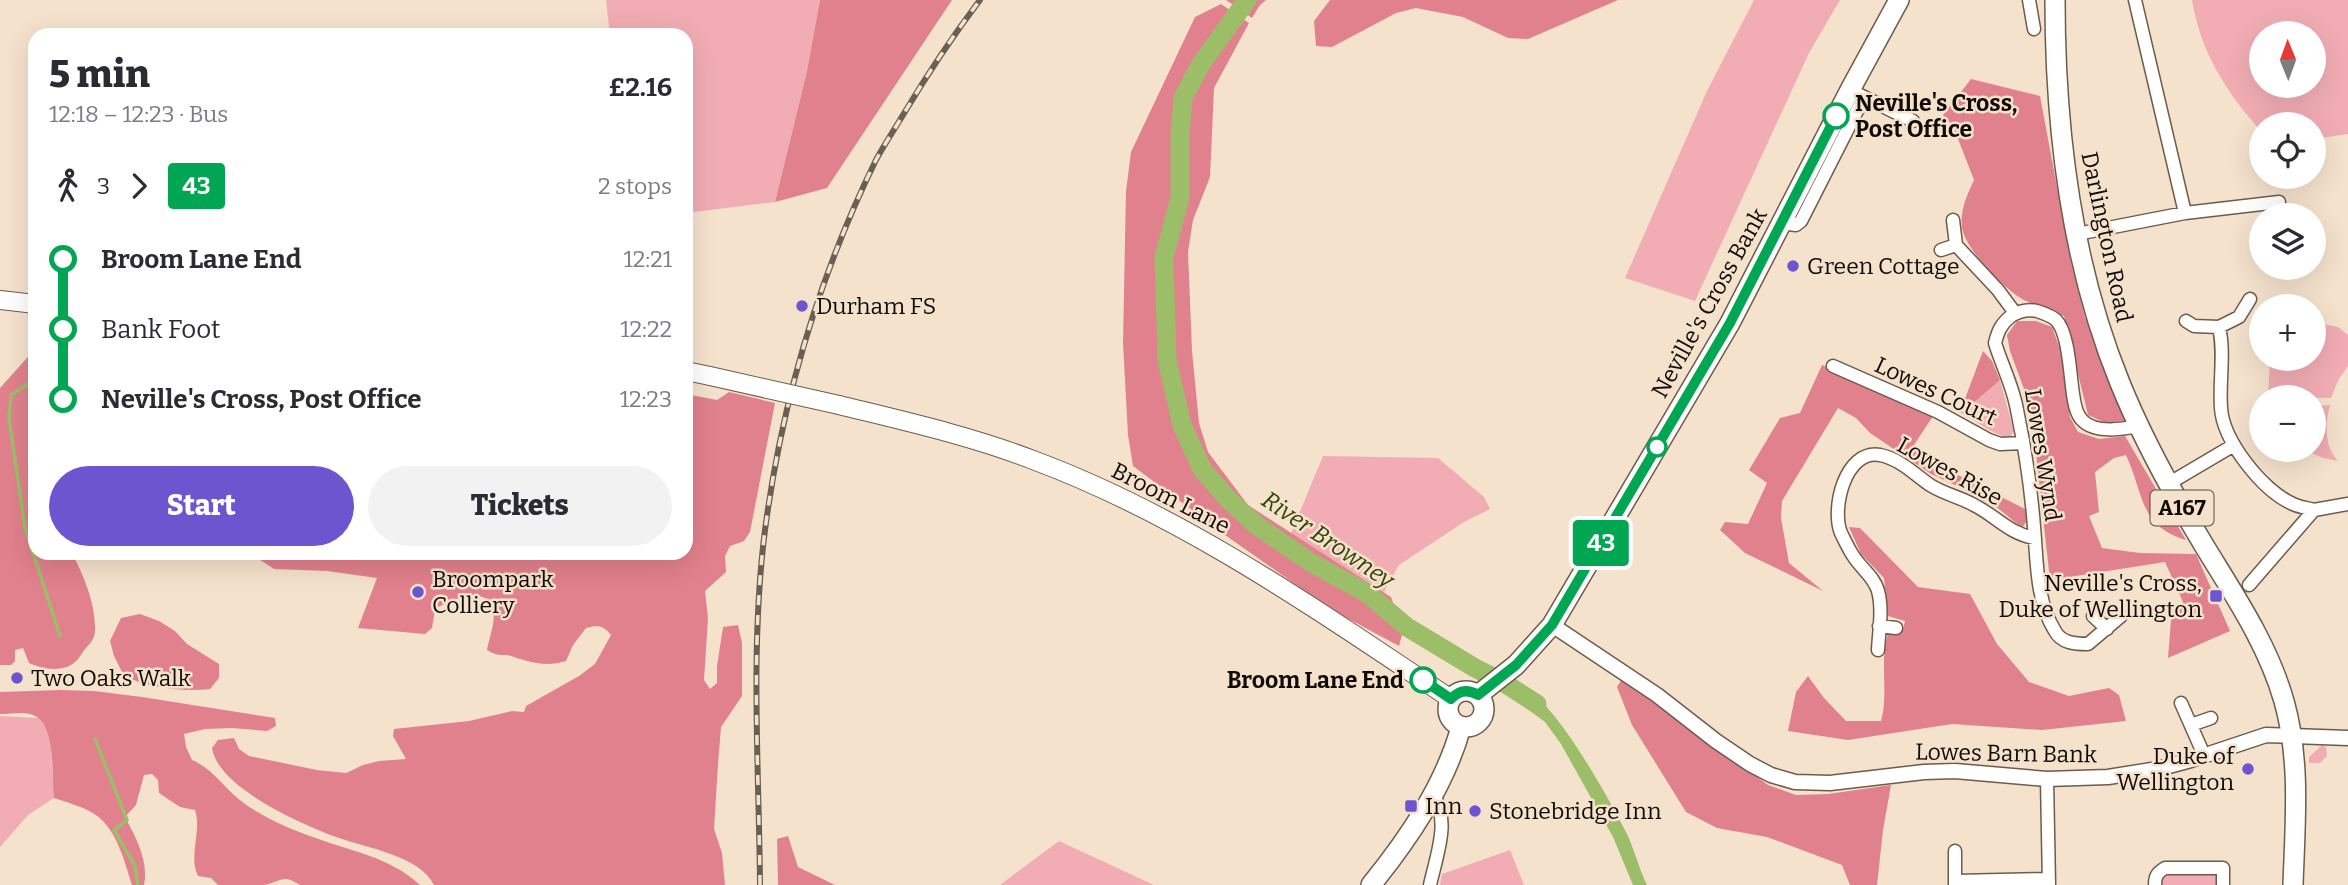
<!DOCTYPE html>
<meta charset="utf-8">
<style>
body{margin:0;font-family:Bitter,serif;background:#f2f2f3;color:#2b2b33;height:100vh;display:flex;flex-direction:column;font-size:26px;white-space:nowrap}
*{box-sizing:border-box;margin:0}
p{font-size:23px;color:#7c7c81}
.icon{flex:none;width:38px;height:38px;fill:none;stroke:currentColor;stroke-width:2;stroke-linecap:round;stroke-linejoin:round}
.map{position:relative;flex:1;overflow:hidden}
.drawer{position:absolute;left:28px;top:28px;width:665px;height:532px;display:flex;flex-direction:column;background:#fff;border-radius:21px;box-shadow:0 7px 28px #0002}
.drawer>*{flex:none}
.badge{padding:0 14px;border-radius:5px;font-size:24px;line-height:46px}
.needle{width:46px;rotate:359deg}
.buttons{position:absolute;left:2249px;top:21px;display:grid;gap:14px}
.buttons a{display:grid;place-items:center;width:77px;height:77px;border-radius:50%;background:#fff;box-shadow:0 7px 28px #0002;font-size:35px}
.map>.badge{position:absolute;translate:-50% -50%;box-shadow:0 0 0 4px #fff}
.legs{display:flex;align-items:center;gap:10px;height:77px;padding:0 21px;font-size:23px}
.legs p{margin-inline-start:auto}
.head{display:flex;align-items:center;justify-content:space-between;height:119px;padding:0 21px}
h1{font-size:38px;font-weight:800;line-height:52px}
.cta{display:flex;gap:14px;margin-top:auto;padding:14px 21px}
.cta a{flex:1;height:80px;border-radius:42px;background:#6b56d0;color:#fff;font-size:28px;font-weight:800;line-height:80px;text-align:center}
.cta a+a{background:#f2f2f3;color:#2b2b33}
ul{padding:0 21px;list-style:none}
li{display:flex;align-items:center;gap:24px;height:70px;font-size:26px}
li i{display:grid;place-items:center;width:10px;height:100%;margin:0 9px;background:currentColor}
li i::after{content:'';width:18px;height:18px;margin:-9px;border:5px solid;border-radius:50%;background:#fff}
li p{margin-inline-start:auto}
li:first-child i{background:linear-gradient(#0000 50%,currentColor 0)}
li:last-child i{background:linear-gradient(currentColor 50%,#0000 0)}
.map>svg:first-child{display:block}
</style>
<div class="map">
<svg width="2348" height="885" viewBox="0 0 2348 885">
<rect width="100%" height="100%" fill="#f5e2cd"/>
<path fill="#f2adb4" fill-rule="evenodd" d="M606 0H820L807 71 775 202 686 213V35H610Z
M1754 0H1840L1809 53 1695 301 1625 278 1707 91Z
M2192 0H2348V134L2314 139V124H2261V131C2227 94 2200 51 2192 0ZM2261 33H2314V86H2261Z
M686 286H689L693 325H686Z
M2314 322 2338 327 2348 335V366L2339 379 2331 398 2268 397 2270 359H2314Z
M2000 380 2014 432 2008 439 1989 430 1962 413Z
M2330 405C2325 424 2324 446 2338 461L2323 458 2305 450H2314V406Z
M1323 456 1438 458 1484 497 1490 509 1464 522 1399 565 1384 592 1291 533Z
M0 716 39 718 50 733 54 798 28 815 0 847Z
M2322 745 2326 747 2327 756 2320 763H2309V757Z
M1059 841 1154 885H1000Z
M1510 850 1524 885H1440L1442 874Z
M2217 872 2218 885H2159L2164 873Z"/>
<path fill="#e1818d" d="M820 0H952L827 188 775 202 807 71Z
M1226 0H1266L1260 5 1252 18Z
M1330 0H1618L1528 39 1508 38 1463 17 1416 8 1396 13 1332 47 1316 46 1314 21Z
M1221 4 1249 23 1214 88 1210 177 1193 220 1188 252 1192 351 1199 423 1208 452 1248 505 1391 597 1403 631 1399 646 1332 610 1225 535 1133 466 1128 435 1123 343 1126 191 1131 152 1195 17Z
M1971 79 2040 96 2071 262 2085 317 2125 421 2106 423 2088 415 2064 316C2051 311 2037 306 2024 300 2005 290 1964 248 1962 227 1960 210 1967 195 1974 180L1953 126 1943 115Z
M2017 321H2036L2052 327 2061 352 2070 417 2078 432 2099 439 2125 436 2186 540C2139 526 2144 494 2126 455L2114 458 2095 472 2099 512 2089 516 2102 548 2140 553 2196 554 2230 631 2168 658 2171 620 2183 602 2165 562 2050 580 2031 408 2010 351 2007 335Z
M35 349V553H72C84 576 96 605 95 631 95 638 90 644 85 649 82 653 79 659 75 662 63 673 42 669 29 663L23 648 15 650V661L11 665H0V388Z
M1983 351 1992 361 2000 380 1962 413 1960 412Z
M1822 365 1933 416 1914 445 1934 463 2025 509 2028 519 2022 528 1988 500 1931 474 1870 433 1856 418 1838 408 1782 501 1781 518 1789 563 1823 591 1745 553 1720 530 1725 522 1748 524 1767 483 1749 470 1780 418 1800 413Z
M729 392 775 403 750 532 744 541 730 546 725 556 726 572 705 591 708 618 704 680 710 689 717 683V666L723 627 738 625 742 643V696L721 727 718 764 714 829 722 853 725 885H434C420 856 367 848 339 838 303 825 218 788 212 748L218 740 234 738 239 749 249 756 317 770 346 773 363 765 379 761 406 759 393 736 394 729 469 721 512 711 524 712 526 706 579 676 595 664 611 635C603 625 598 625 586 628L573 645 566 661C547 667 533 663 514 657 502 652 502 659 487 650 489 638 496 622 493 610 487 583 449 600 435 609L432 628 425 634 358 628 377 578 327 571 274 569 254 556V553H686V394L717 400Z
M1849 527 1860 528 1918 587 1970 594 1997 644 2029 682 2069 696 2109 688 2119 695 2126 721 2042 730 1952 724 1848 740 1788 731 1796 692 1808 676 1824 698 1846 721H1881C1889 692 1879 662 1888 634L1903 629 1905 621 1888 616 1884 578 1861 554Z
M140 614 159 621 175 631 187 644 219 664V678L210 689C182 692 150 688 124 676L114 656 110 641 121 618Z
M1622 679 1626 684 1630 683 1768 785 1796 795 1828 794 1891 785 1883 830 1877 885H1850L1842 865 1767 837 1717 828 1686 812 1632 725 1617 687Z
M61 690 94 691 142 697 275 718 276 726 267 731 232 728 205 729 184 734 186 747 192 760C214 769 226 791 245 804 265 818 290 829 313 837 350 851 390 857 420 885H300C282 873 281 882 264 885 249 885 233 885 218 885L211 878 198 876C188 856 202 831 195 810L180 807 159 793 158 780 152 774 144 775 136 805 125 817C136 838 149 861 144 885H132C124 860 116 825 91 812 80 806 66 802 54 798 51 776 57 724 33 715 24 711 10 714 0 714V692Z
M788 836 798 867 835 885H778L777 839Z"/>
<path fill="#9cbe69" d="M1521 684C1559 707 1606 794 1627 834 1635 851 1639 869 1647 885H1633L1613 837 1561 744 1545 722 1510 696Z"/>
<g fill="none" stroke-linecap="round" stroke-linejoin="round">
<path stroke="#9cbe69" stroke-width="3.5" d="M35 379 11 395 9 419 25 528 60 636
M95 739 127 820 114 830 135 866 138 885"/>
<path stroke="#9cbe69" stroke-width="19" d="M1247 0 1201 64 1183 98 1180 136V198L1164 257 1167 360 1182 425 1202 469 1227 498 1256 525 1310 562 1368 594 1407 627 1475 668 1501 681 1537 704"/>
<g stroke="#6d5c4a" stroke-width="15">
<path id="minor" d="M2029 0 2034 29
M2135 0 2185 213
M1864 97 1913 121
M1953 220 1956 245 1998 290 2015 313
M1781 223 1796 225 1801 221 1864 97 1850 90
M2077 234 2185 213 2279 202
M1941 250 1956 245
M2250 299 2239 317 2219 327C2225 353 2219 381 2221 408 2223 441 2263 491 2293 504 2299 507 2307 508 2314 510
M2186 321 2194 326 2219 327
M1833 366 1938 412 1989 440 2000 444 2023 443
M2168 484 2234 445
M2249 585 2314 510 2348 504
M2093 616 2107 629
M2121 616 2088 644C2075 644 2061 643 2055 631 2036 601 2037 561 2034 527 2031 488 2025 448 2017 410 2013 386 2002 366 1995 343 1998 331 2001 324 2011 316 2019 311 2028 309 2037 311 2043 313 2052 316 2056 320 2069 333 2070 376 2073 394 2074 402 2076 414 2082 420 2095 434 2123 429 2139 426
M1879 626 1896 628
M1878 650C1879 631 1883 609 1878 591 1875 578 1861 568 1854 557 1849 550 1845 541 1841 533 1831 509 1845 449 1880 455 1900 459 1914 474 1930 485 1944 494 1960 497 1974 505 1996 516 2008 533 2034 538
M2181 703 2204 755
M2191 725 2211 718
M2047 779 2049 885
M1955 851V881
M1430 885C1436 857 1451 820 1433 795
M1955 885V881L2049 879
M2155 885C2155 876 2157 873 2165 868H2223V885"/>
</g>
<g stroke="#6d5c4a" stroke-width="17">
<path id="tertiary" d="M1552 625 1657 695 1716 741 1750 764 1771 775 1795 782 1830 783 1924 772 1955 771 2047 779 2108 777 2158 769 2191 760 2266 735 2348 738"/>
</g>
<g stroke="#6d5c4a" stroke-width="20">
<path id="secondary" d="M0 300 35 304
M686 371 710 376
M839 405C904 421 971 436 1033 460 1184 516 1317 610 1451 699"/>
</g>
<g stroke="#6d5c4a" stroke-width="22">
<path id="primary" d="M1448 709a18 18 0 1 1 36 0a18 18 0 1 1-36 0Z
M1478 695 1516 665 1552 625 1730 323 1850 90 1899 0
M1371 885C1409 838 1445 785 1461 727"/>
</g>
<g stroke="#6d5c4a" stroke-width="22">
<path id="trunk" d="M2055 0C2055 129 2071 263 2120 383 2143 440 2173 494 2205 547 2235 596 2268 645 2284 701 2301 761 2295 824 2293 885"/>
</g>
<use href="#minor" stroke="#fff" stroke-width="12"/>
<use href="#tertiary" stroke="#fff" stroke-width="14"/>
<use href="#secondary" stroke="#fff" stroke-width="18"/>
<use href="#primary" stroke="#fff" stroke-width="19"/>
<use href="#trunk" stroke="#fff" stroke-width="19"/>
<g stroke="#6a5f53" stroke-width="6">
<path id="rail" d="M760 885C759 767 750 647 765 530 782 401 819 276 876 160 884 145 894 130 903 115 927 75 952 37 980 0"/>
</g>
<use href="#rail" stroke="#f5e2cd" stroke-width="3.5" stroke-dasharray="10" stroke-linecap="butt"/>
<g stroke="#6d5c4a" stroke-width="20" stroke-linecap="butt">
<path id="secondary-bridge" d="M710 376 839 405"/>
</g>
<use href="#secondary-bridge" stroke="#fff" stroke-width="18"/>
</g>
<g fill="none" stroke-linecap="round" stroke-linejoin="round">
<g stroke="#fff" stroke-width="16">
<path id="line-1" d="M1423 680 1451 699C1459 690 1468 689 1478 695L1516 665 1552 625 1730 323 1836 116"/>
</g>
<use href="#line-1" stroke="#00a651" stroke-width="10"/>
</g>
<g fill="#fff" stroke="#00a651" stroke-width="3.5">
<circle cx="1836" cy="116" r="12"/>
<circle cx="1657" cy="447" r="9"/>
<circle cx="1423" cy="680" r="12"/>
</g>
<g fill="#6b56d0" stroke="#f5e2cd" stroke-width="2.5">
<circle cx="1793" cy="266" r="7"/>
<circle cx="802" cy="306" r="7"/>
<circle cx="418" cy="592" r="7"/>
<rect x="2209" y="589" width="14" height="14" rx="3.5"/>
<circle cx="17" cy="678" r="7"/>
<circle cx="2248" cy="769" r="7"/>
<rect x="1404" y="799" width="14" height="14" rx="3.5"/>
<circle cx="1475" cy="811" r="7"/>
</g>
<g text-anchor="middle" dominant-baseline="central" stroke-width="5" stroke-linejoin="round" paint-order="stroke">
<rect fill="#f5e2cd" stroke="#554c41" stroke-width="2" x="2150.5" y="490.5" width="63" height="35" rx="5"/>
<g font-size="21" font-weight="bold" fill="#110b05">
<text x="2182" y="508">A167</text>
</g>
<g font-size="23" font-weight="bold" fill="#110b05" stroke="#f5e2cd" text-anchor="start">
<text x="1855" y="103">Neville's Cross,<tspan x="1855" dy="26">Post Office</tspan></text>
<text x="1404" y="680" text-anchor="end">Broom Lane End</text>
</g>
<g font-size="23" fill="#110b05" stroke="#f5e2cd">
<text transform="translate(2107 237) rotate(78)">Darlington Road</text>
<text transform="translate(1709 303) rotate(-61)">Neville's Cross Bank</text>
<text transform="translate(1936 391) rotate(25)">Lowes Court</text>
<text transform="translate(2043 455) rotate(81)">Lowes Wynd</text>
<text transform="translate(1950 471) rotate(29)">Lowes Rise</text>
<text transform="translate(1171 498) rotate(27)">Broom Lane</text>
<text transform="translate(2006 753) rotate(1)">Lowes Barn Bank</text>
</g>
<g font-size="23" fill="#110b05" stroke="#f5e2cd" text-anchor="start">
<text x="1807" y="266">Green Cottage</text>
<text x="816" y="306">Durham FS</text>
<text x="432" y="579">Broompark<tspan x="432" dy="26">Colliery</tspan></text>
<text x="2202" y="583" text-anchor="end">Neville's Cross,<tspan x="2202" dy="26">Duke of Wellington</tspan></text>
<text x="31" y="678">Two Oaks Walk</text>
<text x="2234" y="756" text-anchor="end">Duke of<tspan x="2234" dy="26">Wellington</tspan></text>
<text x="1425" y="806">Inn</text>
<text x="1489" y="811">Stonebridge Inn</text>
</g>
<g font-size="24" font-style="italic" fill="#314607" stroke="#f5e2cd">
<text transform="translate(1328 540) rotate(34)">River Browney</text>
</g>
</g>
</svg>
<div class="buttons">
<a><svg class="needle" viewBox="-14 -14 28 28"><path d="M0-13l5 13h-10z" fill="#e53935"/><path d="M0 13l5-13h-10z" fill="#7c7c81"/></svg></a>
<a><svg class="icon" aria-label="locate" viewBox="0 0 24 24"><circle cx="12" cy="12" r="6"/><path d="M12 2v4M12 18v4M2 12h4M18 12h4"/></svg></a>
<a><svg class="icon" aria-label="layers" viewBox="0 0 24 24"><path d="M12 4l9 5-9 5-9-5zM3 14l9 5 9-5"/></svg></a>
<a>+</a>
<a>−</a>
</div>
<b class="badge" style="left:1601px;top:543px;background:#00a651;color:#fff">43</b>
<section class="drawer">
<div class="head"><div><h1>5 min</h1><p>12:18 – 12:23 · Bus</p></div><b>£2.16</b></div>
<div class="legs"><svg class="icon" aria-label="walk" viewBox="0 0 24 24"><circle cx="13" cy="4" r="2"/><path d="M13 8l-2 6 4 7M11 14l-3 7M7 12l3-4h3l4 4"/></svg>3<svg class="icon" aria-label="forward" viewBox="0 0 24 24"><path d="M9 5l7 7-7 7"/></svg><b class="badge" style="background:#00a651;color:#fff">43</b><p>2 stops</p></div>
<ul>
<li><i style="color:#00a651"></i><b>Broom Lane End</b><p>12:21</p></li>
<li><i style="color:#00a651"></i><span>Bank Foot</span><p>12:22</p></li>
<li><i style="color:#00a651"></i><b>Neville's Cross, Post Office</b><p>12:23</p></li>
</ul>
<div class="cta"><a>Start</a><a>Tickets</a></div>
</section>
</div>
